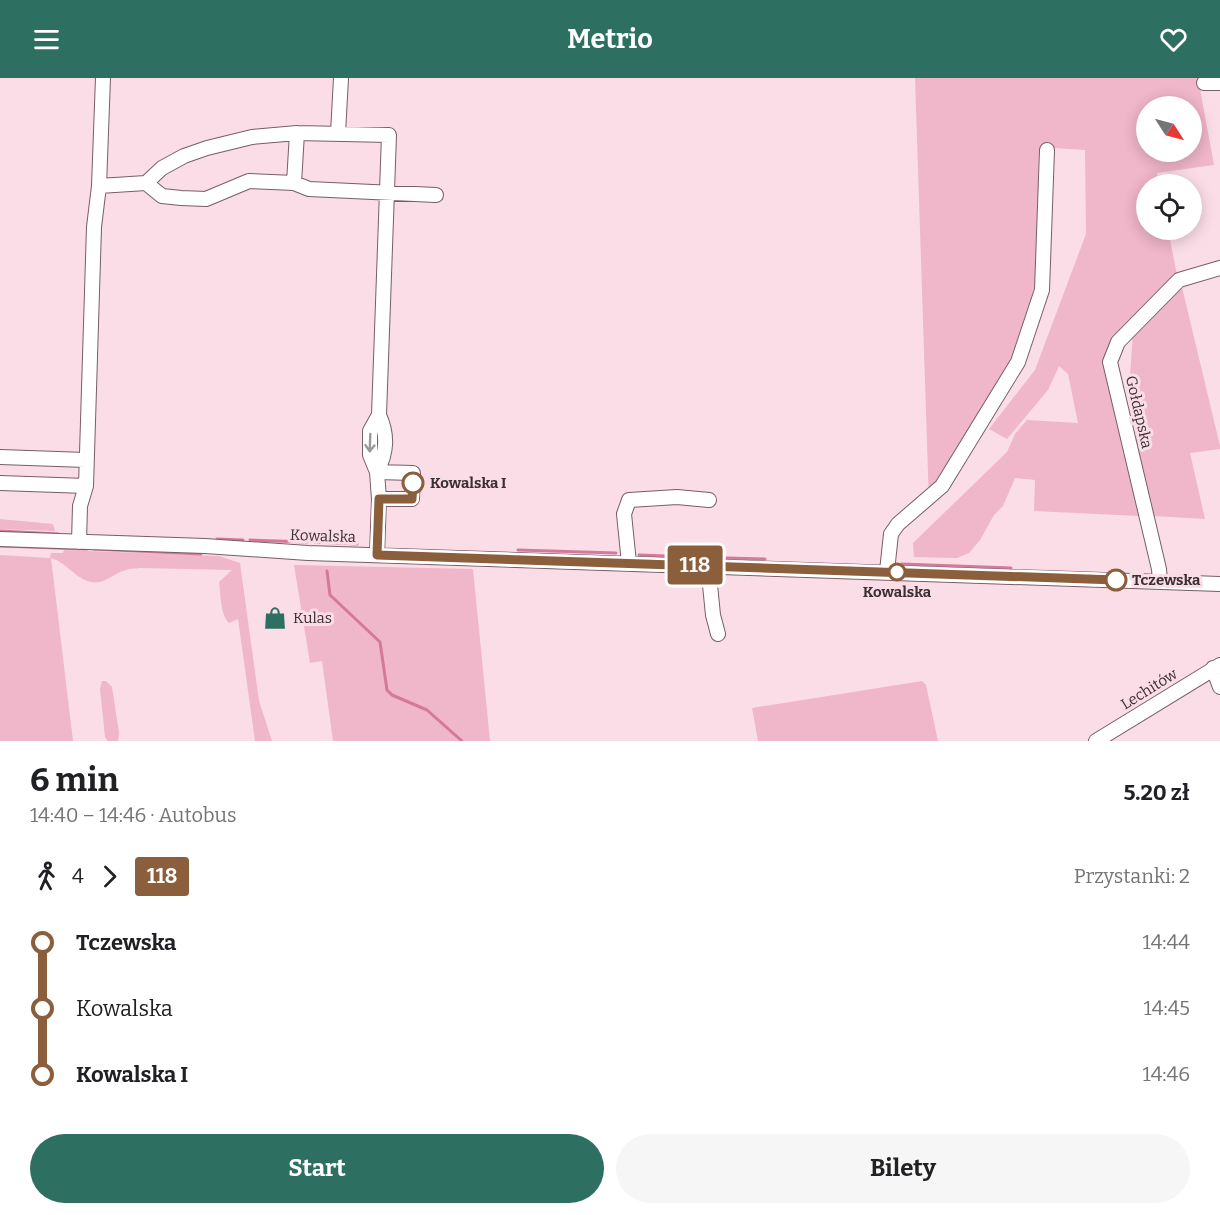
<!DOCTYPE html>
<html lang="pl">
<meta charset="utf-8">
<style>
body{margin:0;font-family:Bitter,serif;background:#f6f6f6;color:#202124;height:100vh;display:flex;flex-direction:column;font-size:22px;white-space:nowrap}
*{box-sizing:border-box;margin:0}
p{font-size:20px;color:#757577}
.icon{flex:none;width:33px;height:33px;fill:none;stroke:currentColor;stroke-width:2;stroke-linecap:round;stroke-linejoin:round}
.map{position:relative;height:663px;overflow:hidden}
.details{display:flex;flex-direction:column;background:#fff;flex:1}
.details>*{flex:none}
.badge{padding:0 12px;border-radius:4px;font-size:21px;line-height:39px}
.needle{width:39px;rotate:126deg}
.fabs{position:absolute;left:1136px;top:18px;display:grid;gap:12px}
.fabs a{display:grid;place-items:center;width:66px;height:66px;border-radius:50%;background:#fff;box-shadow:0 3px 15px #0003;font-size:30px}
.map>.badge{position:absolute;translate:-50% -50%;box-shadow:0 0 0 3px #fff}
.legs{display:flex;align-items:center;gap:9px;height:66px;padding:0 30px;font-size:20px}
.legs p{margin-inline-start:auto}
.head{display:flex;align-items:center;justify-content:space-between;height:102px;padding:0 30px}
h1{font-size:33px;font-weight:700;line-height:45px}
.cta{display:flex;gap:12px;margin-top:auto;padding:12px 30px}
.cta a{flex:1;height:69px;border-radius:36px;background:#2d7062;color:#fff;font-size:24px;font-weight:700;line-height:69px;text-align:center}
.cta a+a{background:#f6f6f6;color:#202124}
ul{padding:0 30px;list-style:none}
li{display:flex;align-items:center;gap:21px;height:66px;font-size:22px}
li i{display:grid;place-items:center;width:9px;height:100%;margin:0 8px;background:currentColor}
li i::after{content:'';width:15px;height:15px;margin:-8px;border:4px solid;border-radius:50%;background:#fff}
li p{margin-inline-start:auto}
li:first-child i{background:linear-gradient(#0000 50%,currentColor 0)}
li:last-child i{background:linear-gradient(currentColor 50%,#0000 0)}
header{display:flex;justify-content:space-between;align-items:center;height:78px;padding:0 30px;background:#2d7062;color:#fff;font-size:27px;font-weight:700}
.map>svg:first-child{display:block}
</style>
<header><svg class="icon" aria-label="menu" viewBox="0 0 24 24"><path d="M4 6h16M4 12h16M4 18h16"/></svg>Metrio<svg class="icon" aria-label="heart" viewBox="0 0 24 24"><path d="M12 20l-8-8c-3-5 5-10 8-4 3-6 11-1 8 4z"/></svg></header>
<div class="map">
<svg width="1220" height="663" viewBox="0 0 1220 663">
<rect width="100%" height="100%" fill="#fbdde7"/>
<path fill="#f0b6c9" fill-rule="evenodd" d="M915 0H1198L1214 87 1157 95 1159 106H1146V152H1168L1177 197 1116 258 1114 307 1139 438 1034 433 1035 402 1015 400 1003 428 994 437 980 462 969 475 957 480 914 479 913 465 1007 374 1015 356 1027 342 1078 345 1068 296 1059 288 1048 312 1007 361 989 351 1035 292 1086 156 1085 72 1039 69 1036 201 1022 263 929 425ZM1146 28H1191V74H1146Z
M1181 205 1220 368V371L1190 375 1205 441 1153 438 1137 380 1136 354 1129 314 1133 253Z
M0 441 53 446 55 453 0 451Z
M64 472 219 478 240 485 259 623 272 663H255L238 541 229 545C220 536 221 517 219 504L232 492 140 490C136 491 130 490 126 492 114 495 104 507 91 504 76 501 66 484 51 480L73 663H0V477L50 480 51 475H63Z
M294 487 473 491 490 663H333L322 583 310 585Z
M102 603H106L112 609 119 655 118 663H108L105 659 100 611Z
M922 603 926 607 938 663H758L752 630Z"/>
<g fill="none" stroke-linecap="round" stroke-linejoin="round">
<path stroke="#d37a9b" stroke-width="3" d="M0 453 58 456
M217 461 243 462
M250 462 307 464
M315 464 357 466
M0 468 87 471
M94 471 201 476
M518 472 616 475
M639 477 666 478
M673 478 693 479
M727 480 765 481
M902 486 1011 490
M327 493 330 517 380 564 387 612 392 617 427 632 462 663"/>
<g stroke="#775e66" stroke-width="16">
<path id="minor" d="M1204 5H1220
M338 55 341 0
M146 105 162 90 184 78 207 70 252 59 297 55 389 57 379 337C388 357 387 374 377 394
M294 105 297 55
M99 108 103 0
M0 379 86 382
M377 394 413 395 412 421H379
M0 405 86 408
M0 461 205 468 308 475 1220 506
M79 464 80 428 86 408 94 149 99 108 146 105 162 118 181 120 206 121 249 103 294 105 309 111 436 117
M377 477 379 421 377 394 370 377V353L379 337
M629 485 624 436 629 422 677 419 709 422
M708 487 713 537 718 556
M887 493 891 456 898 446 942 408 1018 284 1042 212 1047 72
M1160 503 1159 491 1110 284 1118 264 1179 202 1220 190
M1213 590 1220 609
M1096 663 1220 587"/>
</g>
<use href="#minor" stroke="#fff" stroke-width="14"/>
</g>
<defs><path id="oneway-shaft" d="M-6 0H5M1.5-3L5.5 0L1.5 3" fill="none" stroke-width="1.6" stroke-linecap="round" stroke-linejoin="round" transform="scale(1.5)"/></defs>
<use stroke="#9c9799" href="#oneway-shaft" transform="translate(370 365) rotate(92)"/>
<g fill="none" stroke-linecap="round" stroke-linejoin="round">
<g stroke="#fff" stroke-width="14">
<path id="line-1" d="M413 405 412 421H379L377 477 1116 502"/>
</g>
<use href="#line-1" stroke="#8b5e3c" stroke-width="9"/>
</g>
<defs>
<g id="shop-bare" transform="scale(1.8)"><path d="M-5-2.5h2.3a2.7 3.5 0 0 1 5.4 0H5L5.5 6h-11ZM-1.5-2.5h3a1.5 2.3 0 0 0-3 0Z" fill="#2d7062" stroke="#fbdde7" stroke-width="2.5" paint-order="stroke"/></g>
</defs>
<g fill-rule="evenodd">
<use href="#shop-bare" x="275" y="540"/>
</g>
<g fill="#fff" stroke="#8b5e3c" stroke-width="3">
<circle cx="413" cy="405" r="10"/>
<circle cx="897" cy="494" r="8"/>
<circle cx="1116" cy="502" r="10"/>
</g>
<g text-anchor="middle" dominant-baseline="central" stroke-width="6" stroke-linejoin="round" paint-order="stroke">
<g font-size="15" fill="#3a2f33" stroke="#fbdde7">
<text transform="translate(1139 334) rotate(77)">Gołdapska</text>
<text transform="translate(323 458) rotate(2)">Kowalska</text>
<text transform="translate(1149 611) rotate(-32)">Lechitów</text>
</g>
<g font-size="15" font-weight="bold" fill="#3a2f33" stroke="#fbdde7" text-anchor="start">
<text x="430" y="405">Kowalska I</text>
<text x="1132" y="502">Tczewska</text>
<text x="897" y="514" text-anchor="middle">Kowalska</text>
</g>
<g font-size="15" fill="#3a2f33" stroke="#fbdde7" text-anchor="start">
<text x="293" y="540">Kulas</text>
</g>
</g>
</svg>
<div class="fabs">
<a><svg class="needle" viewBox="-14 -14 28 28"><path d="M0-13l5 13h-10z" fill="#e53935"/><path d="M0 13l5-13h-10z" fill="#757577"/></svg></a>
<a><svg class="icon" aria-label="locate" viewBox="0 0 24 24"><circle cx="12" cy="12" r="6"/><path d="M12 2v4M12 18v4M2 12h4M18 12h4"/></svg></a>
</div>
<b class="badge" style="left:695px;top:487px;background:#8b5e3c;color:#fff">118</b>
</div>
<section class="details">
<div class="head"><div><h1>6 min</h1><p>14:40 – 14:46 · Autobus</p></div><b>5.20 zł</b></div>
<div class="legs"><svg class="icon" aria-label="walk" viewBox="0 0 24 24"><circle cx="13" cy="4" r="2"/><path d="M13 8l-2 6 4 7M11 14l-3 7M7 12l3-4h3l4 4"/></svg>4<svg class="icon" aria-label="forward" viewBox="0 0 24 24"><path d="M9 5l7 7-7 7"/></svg><b class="badge" style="background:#8b5e3c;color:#fff">118</b><p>Przystanki: 2</p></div>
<ul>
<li><i style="color:#8b5e3c"></i><b>Tczewska</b><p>14:44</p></li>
<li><i style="color:#8b5e3c"></i><span>Kowalska</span><p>14:45</p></li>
<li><i style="color:#8b5e3c"></i><b>Kowalska I</b><p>14:46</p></li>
</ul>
<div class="cta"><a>Start</a><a>Bilety</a></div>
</section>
